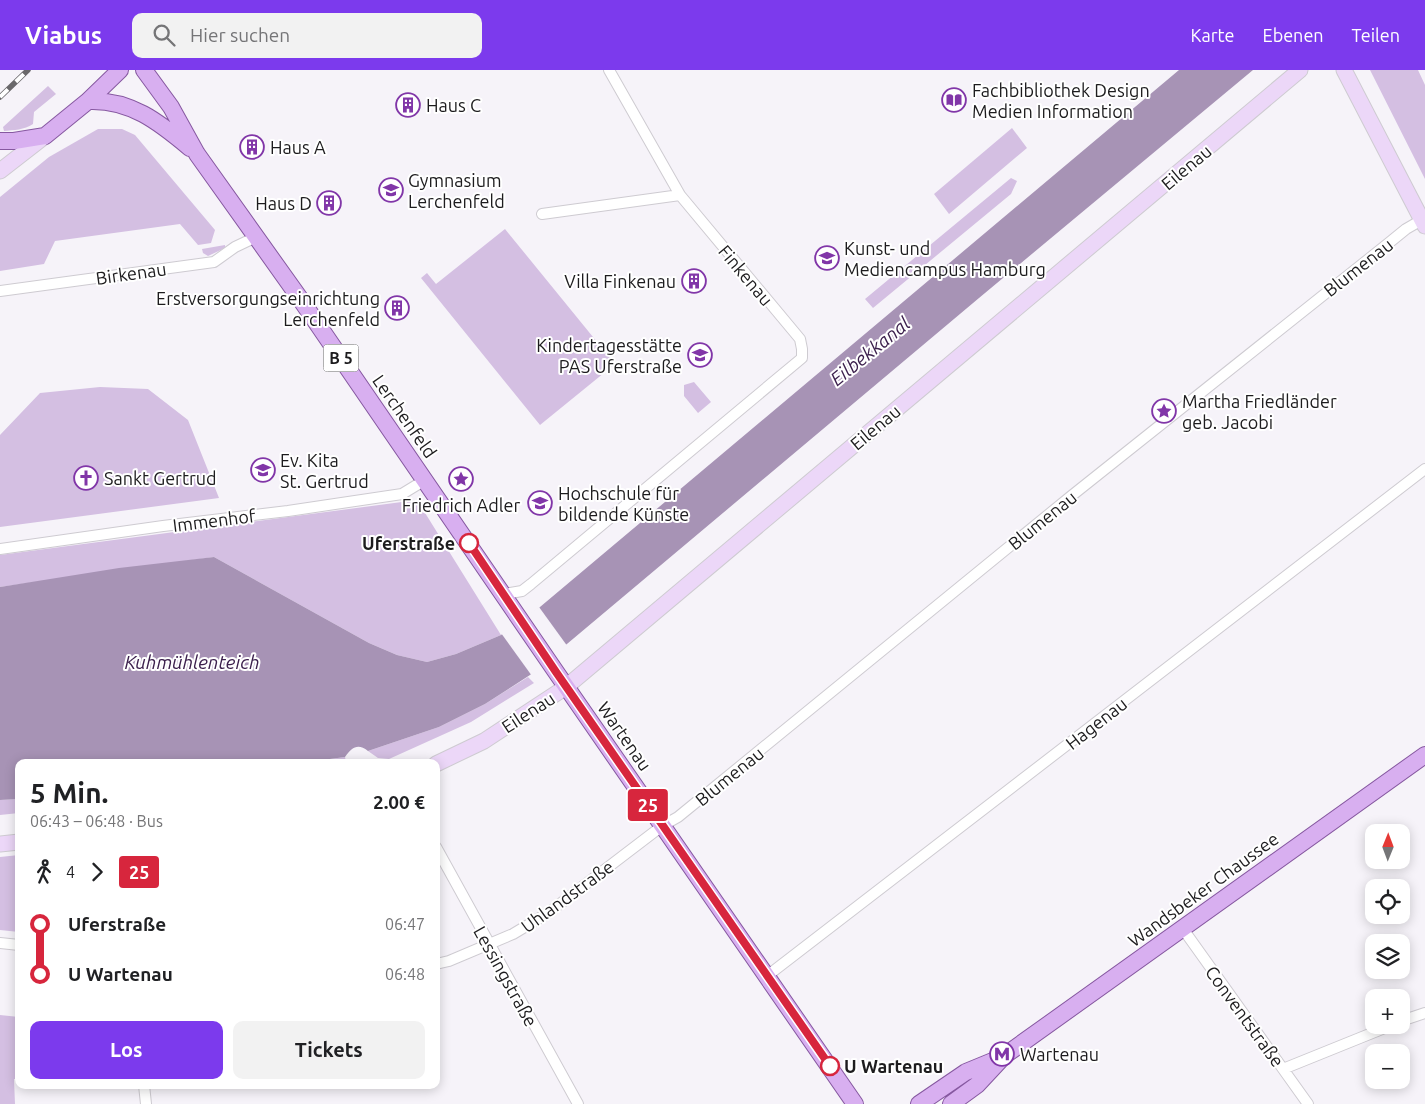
<!DOCTYPE html>
<html lang="de">
<meta charset="utf-8">
<style>
body{margin:0;font-family:Ubuntu,sans-serif;background:#f2f2f2;color:#202124;height:100vh;display:flex;flex-direction:column;font-size:19px;white-space:nowrap}
*{box-sizing:border-box;margin:0}
p{font-size:16px;color:#757577}
.icon{flex:none;width:28px;height:28px;fill:none;stroke:currentColor;stroke-width:2;stroke-linecap:round;stroke-linejoin:round}
.map{position:relative;flex:1;overflow:hidden}
.details{position:absolute;left:15px;top:689px;width:425px;height:330px;display:flex;flex-direction:column;background:#fff;border-radius:10px;box-shadow:0 2px 12px #0003}
.details>*{flex:none}
.badge{padding:0 10px;border-radius:4px;font-size:18px;line-height:32px}
.needle{width:32px;rotate:1deg}
.fabs{position:absolute;left:1365px;top:754px;display:grid;gap:10px}
.fabs a{display:grid;place-items:center;width:45px;height:45px;border-radius:10px;background:#fff;box-shadow:0 2px 12px #0003;font-size:25px}
.map>.badge{position:absolute;translate:-50% -50%;box-shadow:0 0 0 2px #fff}
.legs{display:flex;align-items:center;gap:8px;height:55px;padding:0 15px;font-size:16px}
.legs p{margin-inline-start:auto}
.summary{display:flex;align-items:center;justify-content:space-between;height:85px;padding:0 15px}
h1{font-size:28px;font-weight:700;line-height:38px}
.action{display:flex;gap:10px;margin-top:auto;padding:10px 15px}
.action a{flex:1;height:58px;border-radius:10px;background:#7c3aed;color:#fff;font-size:20px;font-weight:700;line-height:58px;text-align:center}
.action a+a{background:#f2f2f2;color:#202124}
ul{padding:0 15px;list-style:none}
li{display:flex;align-items:center;gap:18px;height:50px;font-size:19px}
li i{display:grid;place-items:center;width:8px;height:100%;margin:0 6px;background:currentColor}
li i::after{content:'';width:12px;height:12px;margin:-6px;border:4px solid;border-radius:50%;background:#fff}
li p{margin-inline-start:auto}
li:first-child i{background:linear-gradient(#0000 50%,currentColor 0)}
li:last-child i{background:linear-gradient(currentColor 50%,#0000 0)}
header{display:flex;align-items:center;gap:30px;box-sizing:border-box;height:70px;padding:0 25px;background:#7c3aed;color:#fff}
header strong{font-size:24px}
nav{display:flex;gap:28px;margin-inline-start:auto;font-size:18px}
.search{width:350px;height:45px;background:#f2f2f2;display:flex;align-items:center;gap:12px;box-sizing:border-box;padding:0 18px;border-radius:10px;color:#757577;font-size:19px}
.map>svg:first-child{display:block}
</style>
<header>
<strong>Viabus</strong>
<div class="search"><svg class="icon" aria-label="search" viewBox="0 0 24 24"><circle cx="10" cy="10" r="6"/><path d="M15 15l6 6"/></svg>Hier suchen</div>
<nav><a>Karte</a><a>Ebenen</a><a>Teilen</a></nav>
</header>
<div class="map">
<svg width="1425" height="1034" viewBox="0 0 1425 1034">
<rect width="100%" height="100%" fill="#f6f3f9"/>
<path fill="#d4bfe2" d="M1370 0H1418L1425 15V109Z
M48 16 56 24 34 42 33 54C24 60 14 60 4 61L3 57Z
M1012 58 1027 78 949 144 934 124Z
M98 59H122L135 65 215 160 211 173 198 175 180 154 55 171 44 194 0 201V127L49 87Z
M1011 108 1017 111 1011 124 873 238 865 229Z
M505 159 615 294 540 355 421 208 427 203 436 214Z
M225 175V178L208 186 203 183 202 179Z
M694 312 711 332 698 343 684 326V315Z
M100 317 148 319 188 350 219 428 0 457V365L40 323Z
M417 430 501 565 456 584 427 592 397 585 369 573 214 487 0 517V485Z
M528 607 534 613 471 652 389 689 378 688 368 681 439 657 485 634Z
M345 687 346 692H307Z
M19 729V743L0 745V730Z
M19 785V862L0 860V787Z
M0 945 19 947V1009H14L15 1034H0Z"/>
<path fill="#a793b5" d="M1179 0H1253L979 228 530 605 485 634 439 657 368 681C358 673 352 677 345 687L307 692H19V729L0 730V517L119 498 214 487 369 573 397 585 427 592 456 584 501 565 540 537Z"/>
<path fill="#f6f3f9" d="M539 537 568 577 532 606 501 563Z"/>
<g fill="none" stroke-linecap="round" stroke-linejoin="round">
<g stroke="#cecbd1" stroke-width="12">
<path id="street" d="M542 144 680 125
M0 221 214 192 235 177 256 167
M0 479 163 456 288 441 402 424 425 410
M504 524 522 521 531 514 802 288V279L800 269 680 125 609 0
M436 777 578 1034
M1183 859 1308 1034
M0 873 19 875
M436 894 449 891 513 864 548 843 662 756 678 747 1070 427 1390 172 1406 159 1425 148
M767 906 1425 399
M1401 951 1425 943
M1283 999 1392 955
M144 1015 146 1034"/>
</g>
<g stroke="#cecbd1" stroke-width="17">
<path id="secondary" d="M1344 0 1425 156
M0 101 45 66
M436 694 484 671 566 617 1300 0
M0 774 19 772"/>
</g>
<g stroke="#8658a0" stroke-width="18">
<path id="primary" d="M144 0 171 37 197 84 301 230 556 602 855 1034
M88 31C130 29 159 52 190 78
M0 71H14L45 66 88 31 120 0
M919 1034 966 1002 1000 988
M951 1034 977 1015 1004 986 1425 685"/>
</g>
<use href="#street" stroke="#fff" stroke-width="10"/>
<use href="#secondary" stroke="#ecd7f8" stroke-width="15"/>
<use href="#primary" stroke="#d8aff0" stroke-width="16"/>
<g stroke="#6a686b" stroke-width="5.5">
<path id="rail" d="M0 27 28 0"/>
</g>
<use href="#rail" stroke="#fff" stroke-width="4" stroke-dasharray="11" stroke-linecap="butt"/>
</g>
<g fill="none" stroke-linecap="round" stroke-linejoin="round">
<g stroke="#fff" stroke-width="11">
<path id="line-1" d="M469 473 556 602 830 996"/>
</g>
<use href="#line-1" stroke="#d7263d" stroke-width="8"/>
</g>
<defs>
<g id="library-ring" transform="scale(1.25)"><circle r="9.5" fill="#fff" stroke="#8136a8" stroke-width="1.5"/><path d="M-6-4Q-3-5.5-.7-3.5V5Q-3 3-6 4ZM6-4Q3-5.5 .7-3.5V5Q3 3 6 4Z" fill="#8136a8"/></g>
<g id="building-ring" transform="scale(1.25)"><circle r="9.5" fill="#fff" stroke="#8136a8" stroke-width="1.5"/><path d="M-4-6H4V6H1V3H-1V6H-4ZM-2.5-4.3h1.7v1.8h-1.7ZM.8-4.3h1.7v1.8H.8ZM-2.5-1h1.7V.8h-1.7ZM.8-1h1.7V.8H.8Z" fill="#8136a8"/></g>
<g id="school-ring" transform="scale(1.25)"><circle r="9.5" fill="#fff" stroke="#8136a8" stroke-width="1.5"/><path d="M0-5L7-2L0 1L-7-2ZM-4 1L0 2.5L4 1V4Q0 6-4 4Z" fill="#8136a8"/></g>
<g id="university-ring" transform="scale(1.25)"><circle r="9.5" fill="#fff" stroke="#8136a8" stroke-width="1.5"/><path d="M0-5L7-2L0 1L-7-2ZM-4 1L0 2.5L4 1V4Q0 6-4 4Z" fill="#8136a8"/></g>
<g id="sight-ring" transform="scale(1.25)"><circle r="9.5" fill="#fff" stroke="#8136a8" stroke-width="1.5"/><path d="M0-6L1.8-2.2L6-1.7L2.9 1.2L3.7 5.4L0 3.3L-3.7 5.4L-2.9 1.2L-6-1.7L-1.8-2.2Z" fill="#8136a8"/></g>
<g id="church-ring" transform="scale(1.25)"><circle r="9.5" fill="#fff" stroke="#8136a8" stroke-width="1.5"/><path d="M-1.2-6h2.4v3.5h3.3v2.4h-3.3V6h-2.4V-.1h-3.3v-2.4h3.3Z" fill="#8136a8"/></g>
<g id="metro-ring" transform="scale(1.25)"><circle r="9.5" fill="#fff" stroke="#8136a8" stroke-width="1.5"/><path d="M-5.5 5V-5H-3L0 0L3-5H5.5V5H3V-.5L0 4L-3-.5V5Z" fill="#8136a8"/></g>
</defs>
<g fill-rule="evenodd">
<use href="#library-ring" x="954" y="30"/>
<use href="#building-ring" x="408" y="35"/>
<use href="#building-ring" x="252" y="77"/>
<use href="#school-ring" x="391" y="120"/>
<use href="#building-ring" x="329" y="133"/>
<use href="#university-ring" x="827" y="188"/>
<use href="#building-ring" x="694" y="211"/>
<use href="#building-ring" x="397" y="238"/>
<use href="#school-ring" x="700" y="285"/>
<use href="#sight-ring" x="1164" y="341"/>
<use href="#school-ring" x="263" y="400"/>
<use href="#church-ring" x="86" y="408"/>
<use href="#sight-ring" x="461" y="409"/>
<use href="#university-ring" x="540" y="433"/>
<use href="#metro-ring" x="1002" y="984"/>
</g>
<g fill="#fff" stroke="#d7263d" stroke-width="2.5">
<circle cx="469" cy="473" r="9"/>
<circle cx="830" cy="996" r="9"/>
</g>
<g text-anchor="middle" dominant-baseline="central" stroke-width="4" stroke-linejoin="round" paint-order="stroke">
<rect fill="#fff" stroke="#616062" stroke-width="1" x="323.5" y="274.5" width="35" height="27" rx="4"/>
<g font-size="16" font-weight="bold" fill="#1d1c1e">
<text x="341" y="288">B 5</text>
</g>
<g font-size="18" fill="#1d1c1e" stroke="#fff" text-anchor="start">
<text x="972" y="20">Fachbibliothek Design<tspan x="972" dy="21">Medien Information</tspan></text>
<text x="426" y="35">Haus C</text>
<text x="270" y="77">Haus A</text>
<text x="408" y="110">Gymnasium<tspan x="408" dy="21">Lerchenfeld</tspan></text>
<text x="312" y="133" text-anchor="end">Haus D</text>
<text x="844" y="178">Kunst- und<tspan x="844" dy="21">Mediencampus Hamburg</tspan></text>
<text x="676" y="211" text-anchor="end">Villa Finkenau</text>
<text x="380" y="228" text-anchor="end">Erstversorgungseinrichtung<tspan x="380" dy="21">Lerchenfeld</tspan></text>
<text x="682" y="275" text-anchor="end">Kindertagesstätte<tspan x="682" dy="21">PAS Uferstraße</tspan></text>
<text x="1182" y="331">Martha Friedländer<tspan x="1182" dy="21">geb. Jacobi</tspan></text>
<text x="280" y="390">Ev. Kita<tspan x="280" dy="21">St. Gertrud</tspan></text>
<text x="104" y="408">Sankt Gertrud</text>
<text x="558" y="423">Hochschule für<tspan x="558" dy="21">bildende Künste</tspan></text>
<text x="461" y="435" text-anchor="middle">Friedrich Adler</text>
<text x="1020" y="984">Wartenau</text>
</g>
<g font-size="18" fill="#1d1c1e" stroke="#fff">
<text transform="translate(1186 97) rotate(-40)">Eilenau</text>
<text transform="translate(1358 197) rotate(-38)">Blumenau</text>
<text transform="translate(131 203) rotate(-8)">Birkenau</text>
<text transform="translate(746 205) rotate(50)">Finkenau</text>
<text transform="translate(405 346) rotate(55)">Lerchenfeld</text>
<text transform="translate(875 357) rotate(-40)">Eilenau</text>
<text transform="translate(214 450) rotate(-7)">Immenhof</text>
<text transform="translate(1042 450) rotate(-39)">Blumenau</text>
<text transform="translate(528 642) rotate(-33)">Eilenau</text>
<text transform="translate(1096 653) rotate(-38)">Hagenau</text>
<text transform="translate(625 666) rotate(55)">Wartenau</text>
<text transform="translate(729 706) rotate(-39)">Blumenau</text>
<text transform="translate(1203 819) rotate(-36)">Wandsbeker Chaussee</text>
<text transform="translate(567 826) rotate(-36)">Uhlandstraße</text>
<text transform="translate(506 906) rotate(61)">Lessingstraße</text>
<text transform="translate(1245 946) rotate(54)">Conventstraße</text>
</g>
<g font-size="18" font-weight="bold" fill="#1d1c1e" stroke="#fff" text-anchor="end">
<text x="455" y="473">Uferstraße</text>
<text x="844" y="996" text-anchor="start">U Wartenau</text>
</g>
<g font-size="19" font-style="italic" fill="#3c204d" stroke="#fff">
<text transform="translate(870 281) rotate(-39)">Eilbekkanal</text>
<text x="192" y="592">Kuhmühlenteich</text>
</g>
</g>
</svg>
<div class="fabs">
<a><svg class="needle" viewBox="-14 -14 28 28"><path d="M0-13l5 13h-10z" fill="#e53935"/><path d="M0 13l5-13h-10z" fill="#757577"/></svg></a>
<a><svg class="icon" aria-label="locate" viewBox="0 0 24 24"><circle cx="12" cy="12" r="6"/><path d="M12 2v4M12 18v4M2 12h4M18 12h4"/></svg></a>
<a><svg class="icon" aria-label="layers" viewBox="0 0 24 24"><path d="M12 4l9 5-9 5-9-5zM3 14l9 5 9-5"/></svg></a>
<a>+</a>
<a>−</a>
</div>
<b class="badge" style="left:648px;top:735px;background:#d7263d;color:#fff">25</b>
<section class="details">
<div class="summary"><div><h1>5 Min.</h1><p>06:43 – 06:48 · Bus</p></div><b>2.00 €</b></div>
<div class="legs"><svg class="icon" aria-label="walk" viewBox="0 0 24 24"><circle cx="13" cy="4" r="2"/><path d="M13 8l-2 6 4 7M11 14l-3 7M7 12l3-4h3l4 4"/></svg>4<svg class="icon" aria-label="forward" viewBox="0 0 24 24"><path d="M9 5l7 7-7 7"/></svg><b class="badge" style="background:#d7263d;color:#fff">25</b></div>
<ul>
<li><i style="color:#d7263d"></i><b>Uferstraße</b><p>06:47</p></li>
<li><i style="color:#d7263d"></i><b>U Wartenau</b><p>06:48</p></li>
</ul>
<div class="action"><a>Los</a><a>Tickets</a></div>
</section>
</div>
